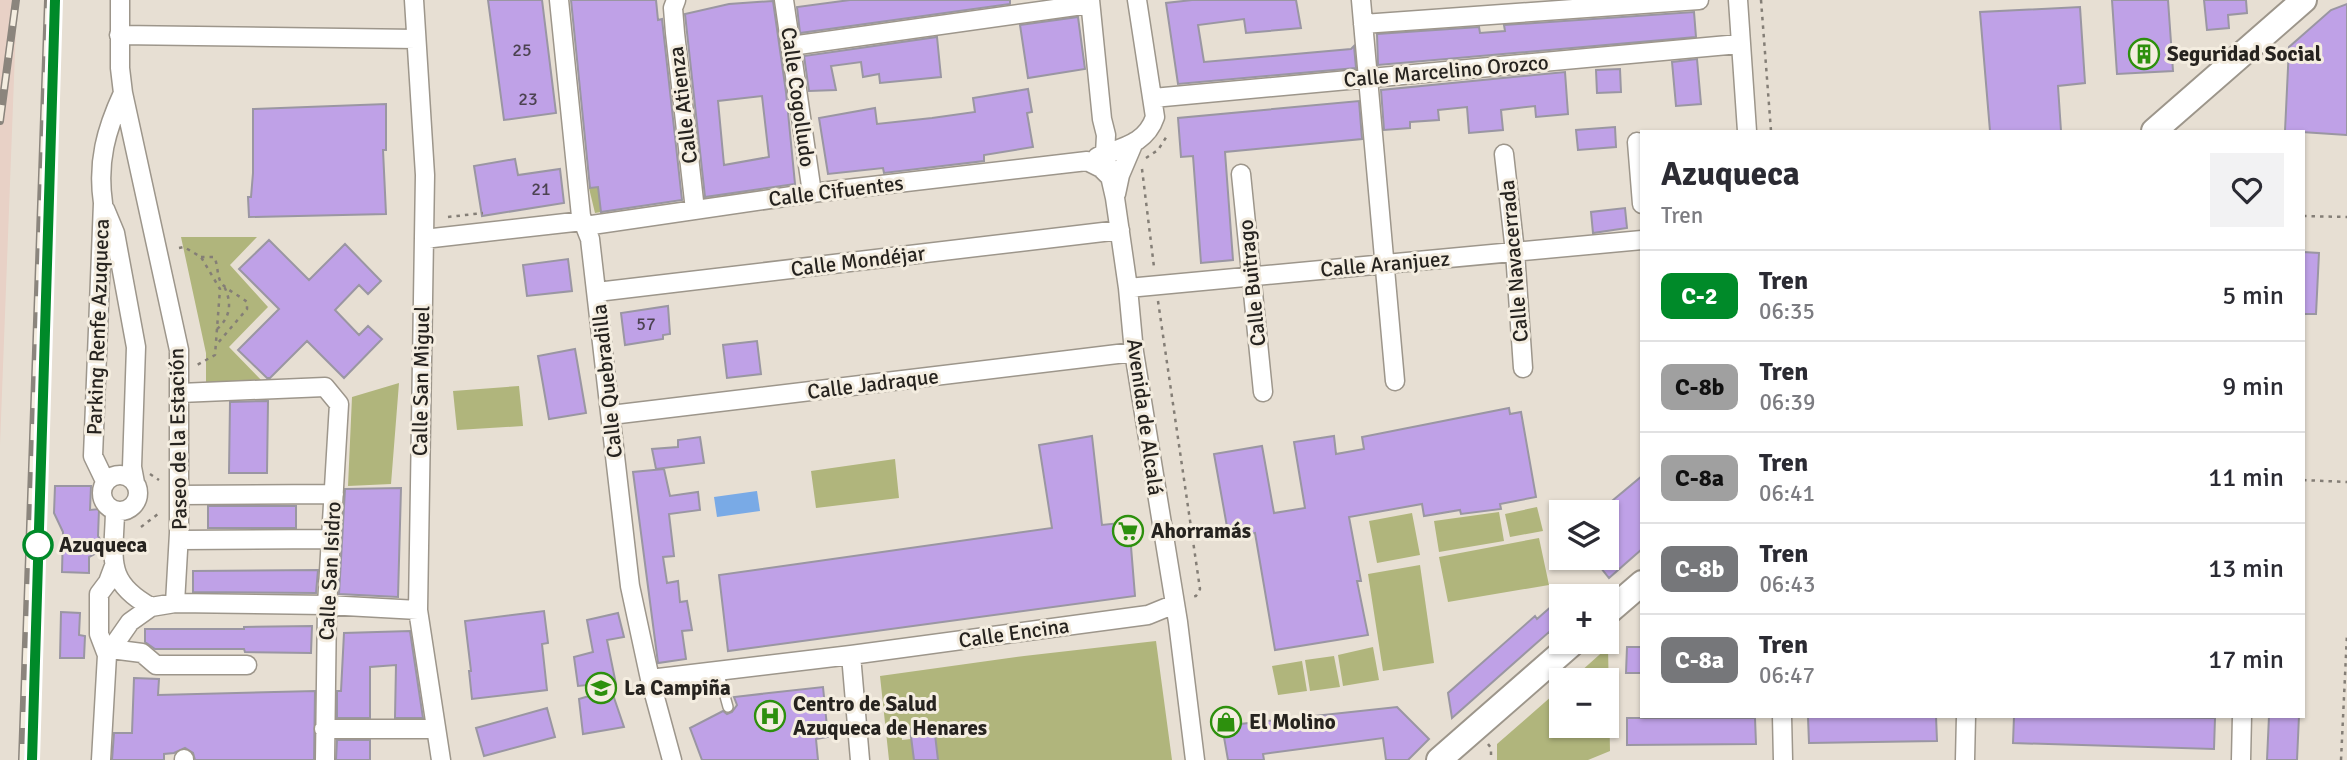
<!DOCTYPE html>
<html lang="es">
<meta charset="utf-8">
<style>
body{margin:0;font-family:Signika,sans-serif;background:#f2f2f3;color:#2b2b33;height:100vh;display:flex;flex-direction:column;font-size:26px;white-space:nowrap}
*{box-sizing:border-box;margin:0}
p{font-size:23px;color:#7c7c81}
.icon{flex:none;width:38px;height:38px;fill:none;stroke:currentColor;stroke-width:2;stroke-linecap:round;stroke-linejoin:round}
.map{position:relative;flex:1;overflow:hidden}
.sheet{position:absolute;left:1640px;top:130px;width:665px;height:588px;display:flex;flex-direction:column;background:#fff;border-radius:0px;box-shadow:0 2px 5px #0004}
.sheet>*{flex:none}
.badge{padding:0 14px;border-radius:10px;font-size:24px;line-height:46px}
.tools{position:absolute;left:1549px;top:500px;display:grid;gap:14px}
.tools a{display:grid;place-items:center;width:70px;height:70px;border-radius:0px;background:#fff;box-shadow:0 2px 5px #0004;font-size:35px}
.map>.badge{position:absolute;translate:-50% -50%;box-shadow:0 0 0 4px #fff}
.round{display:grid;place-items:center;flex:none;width:74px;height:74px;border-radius:0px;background:#f2f2f3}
.overview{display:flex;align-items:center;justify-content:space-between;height:119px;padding:0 21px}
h1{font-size:33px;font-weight:700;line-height:52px}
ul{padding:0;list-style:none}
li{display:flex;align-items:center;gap:21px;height:91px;padding:0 21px;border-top:2px solid #e1e1e2}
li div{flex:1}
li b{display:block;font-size:26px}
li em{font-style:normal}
li .badge{min-width:77px;font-weight:700;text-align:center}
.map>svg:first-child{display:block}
</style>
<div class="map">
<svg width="2347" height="760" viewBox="0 0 2347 760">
<rect width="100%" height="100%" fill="#e7dfd3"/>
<path fill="#e8d1c6" d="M0 0H17L0 445Z"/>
<path fill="#b0b57c" d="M598 187 601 212 595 213 589 188Z
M181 237H257L230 265 268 307 229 347 265 384H206V353Z
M399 383 391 484 348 486 352 397Z
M519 386 523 426 457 430 453 391Z
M895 459 899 498 816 508 811 471Z
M1537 507 1543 531 1510 537 1505 514Z
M1499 512 1504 541 1439 552 1434 521Z
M1412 513 1420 555 1377 563 1369 521Z
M1539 538 1549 585 1448 602 1439 557Z
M1420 565 1434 663 1383 671 1368 574Z
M1156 641 1172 760H938L933 726 901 731 902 740 911 739 914 760H889L880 676 1024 656Z
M1373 647 1379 680 1343 686 1338 655Z
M1608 647 1610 751 1588 760H1497V744L1561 688V726H1606V681H1570Z
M1334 656 1340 687 1310 691 1305 660Z
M1302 661 1307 691 1278 695 1272 666Z"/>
<path fill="#79aae6" d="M757 491 760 511 717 517 714 497Z"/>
<path fill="#bfa1e7" stroke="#9a96a2" stroke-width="2" fill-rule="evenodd" d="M488 0H542L556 113 504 120Z
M571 0H656L658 20 662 19 682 200 601 212 598 187 590 188Z
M850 0H1010V4L800 33 797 7Z
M1192 0H1296L1301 28 1246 33 1244 19 1198 25 1204 62 1351 49 1354 46 1356 68 1178 84 1166 3Z
M2112 0H2168L2173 71 2117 74Z
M2204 0H2246L2247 13 2228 15 2229 28 2207 30Z
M773 1 786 92 795 184 705 197 685 14 729 4ZM762 96 769 157 724 165 718 101Z
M2347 4V135L2285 131 2289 47 2331 10Z
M2080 7 2085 83 2058 86 2061 131H1990L1980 12Z
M1694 12 1696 37 1378 65 1377 34 1479 27 1480 33 1505 31 1504 25Z
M1078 17 1085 69 1028 78 1020 25Z
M937 37 941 77 880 83 879 74 863 77 861 62 831 66 836 90 809 91 804 56Z
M1697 59 1701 104 1676 106 1672 62Z
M1620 69 1621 92 1597 93 1596 70Z
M1565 72 1568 114 1536 117 1535 106 1501 110 1503 130 1469 133 1467 107 1438 110 1439 120 1410 122V128L1384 130 1381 90Z
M1028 89 1032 112 1027 113 1033 147 984 155V161L884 173 883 168 828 174 819 118 875 108 877 124 932 118 975 112 973 98Z
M1359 101 1362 139 1225 152 1233 260 1201 263 1193 156 1181 157 1178 118Z
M386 104V150H383L386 214 249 217 248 197H251L253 173V109Z
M1615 127 1616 147 1578 150 1576 130Z
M515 159 518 175 560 169 564 203 482 216 474 166Z
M1625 208 1627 228 1593 233 1591 212Z
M269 240 309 280 345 244 381 281 368 294 359 285 335 310 359 335 368 326 382 339 344 378 307 341 270 378H267L238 350 279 309 239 269Z
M2303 252 2319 253 2316 314H2303Z
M568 259 572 291 527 296 523 265Z
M668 306 670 334 663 335V339L625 345 621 313Z
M757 341 761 374 727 378 723 345Z
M575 349 586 413 549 419 538 356Z
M268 401 267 473H229L230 402Z
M1509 408 1510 414 1521 412 1536 497 1500 504 1501 509 1461 514 1460 510 1424 516 1422 504 1349 517 1361 581H1357L1368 635 1275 650 1255 533 1229 538 1214 454 1262 446 1274 513 1305 508 1294 442 1334 436 1336 454 1364 449 1362 437Z
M1092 436 1102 525 1129 522 1135 596 728 651 719 575 1052 528 1039 445Z
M700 437 704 463 656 469 652 449 678 447V440Z
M664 469 670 496 698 492 700 510 669 514 674 556 663 557 667 583 678 581 680 602 687 601 692 630 682 631 686 659 658 663 633 472Z
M1642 476V549L1609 578 1593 558H1606V506Z
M55 486H91L90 510 99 509 98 536 102 542V550L89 557V573L62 572 63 532 54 513Z
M401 488 398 597 339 594 345 489Z
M208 506H296V528H208Z
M318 570 316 593 193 592V571Z
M1561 598V624L1550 633 1549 632 1452 718 1448 693 1535 616 1537 619Z
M544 611 548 643 542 644 547 690 472 699 469 671H471L465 621Z
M61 612 80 613 79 635 85 636 84 658H60Z
M618 613 624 637 607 640 616 684 610 686 624 727 583 734 579 699 589 696 587 685 578 686 574 657 593 652 587 620Z
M312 626 311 653 245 652 244 649H155L145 642V629H244V627Z
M410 631 423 718H395L396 665 370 667V718H337V691H341L344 633Z
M1627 647H1642V673H1626Z
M134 678 159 679 158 695 315 691 314 760H195L193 753 185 748 174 753 164 754V760H112L114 733H132Z
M823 687 828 737 816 739 818 760H702L690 728 723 711 727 714 732 712 737 705 734 697Z
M1397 707 1429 739 1408 760H1386L1383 738 1263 754 1264 760H1228L1222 726Z
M547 708 555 737 484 756 476 728Z
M1878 716H1936L1937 741 1809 743 1808 717Z
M2014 716 2215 718 2214 749 2013 743Z
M2269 716H2299L2297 760H2267Z
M1627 718H1755L1756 744 1627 745Z
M934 726 938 760H914L910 729Z
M337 740H370V760H336Z"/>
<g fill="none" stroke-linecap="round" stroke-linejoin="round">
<g stroke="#9d968b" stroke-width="12">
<path id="lane" d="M718 671 728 707"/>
</g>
<g stroke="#9d968b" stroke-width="21">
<path id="street" d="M120 0V68L123 93 179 350V533L175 603
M414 0 425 175 418 610 441 760
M559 0 581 216 590 239 630 586 650 679 672 760
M676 0 673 8 675 33 695 210
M784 0 812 193
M1090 0 1102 119 1106 135 1105 154 1115 198 1128 288 1134 352 1178 622 1195 760
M1361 0 1395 381
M1738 0 1747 131
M1363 24 1699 0
M119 35 416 39
M791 46 1090 4
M1153 98 1739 44
M1637 142 1642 204
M1504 154 1515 252 1523 368
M1097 157C1122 147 1146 144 1155 117L1137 0
M1241 174 1263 392
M1116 194 1120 175 1134 142
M105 209 115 233 136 347 132 467 135 483
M585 226 812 193 1087 161 1101 168 1110 177
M424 239 583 221
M1128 288 1642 240
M597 292 1120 230
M180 393 325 387 339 404 327 605 325 760
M611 415 1134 352
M102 493a18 18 0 1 1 36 0a18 18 0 1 1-36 0Z
M105 481 93 456 103 203C97 162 106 130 123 93
M179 495 334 494
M115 512C114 558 104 581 151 607
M179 540 331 539
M111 649 142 653 156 665H247
M107 655 99 634V594L108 582 114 566
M851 655 860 760
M650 679 851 655 1148 615 1175 604
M1782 716 1783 760
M324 729H435
M184 759V760
M101 760 107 655 130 622 151 607 175 603 327 605 418 610
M1965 760 1966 716
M2241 760 2242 716"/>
</g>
<g stroke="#9d968b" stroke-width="28">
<path id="secondary" d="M2154 131 2304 0
M1606 614 1642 583
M1439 760 1574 642"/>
</g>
<path stroke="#847e76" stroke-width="2.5" stroke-dasharray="3.5 5" stroke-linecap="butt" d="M1761 0 1771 131
M1146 158 1158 150 1167 136
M1142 169 1154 267
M2303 216 2347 217
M448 217 483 213
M179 248 184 247 201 257 220 289 215 355 197 365
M201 257H214C219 266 216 278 223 285 229 291 240 296 247 302V309L217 344
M1158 301 1200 589 1196 596 1191 597
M217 329C231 317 232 302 224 286
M150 474 159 480
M2303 480 2347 482
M141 527 158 514
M1488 744 1491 748V760
M2341 760 2347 634"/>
<use href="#lane" stroke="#fff" stroke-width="9"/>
<use href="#street" stroke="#fff" stroke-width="18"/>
<use href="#secondary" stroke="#fff" stroke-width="24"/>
<g stroke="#8b857d" stroke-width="8">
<path id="rail" d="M0 121 16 0
M22 760 48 0"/>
</g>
<use href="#rail" stroke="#f4ede0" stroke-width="5" stroke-dasharray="16" stroke-linecap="butt"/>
</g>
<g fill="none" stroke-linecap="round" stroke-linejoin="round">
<g stroke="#fff" stroke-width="16">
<path id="line" d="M32 760 55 0"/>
</g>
<use href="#line" stroke="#008a29" stroke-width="10"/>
</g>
<defs>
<g id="building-ring" transform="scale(1.575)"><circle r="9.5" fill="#f4ede0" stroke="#2d900d" stroke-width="1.5"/><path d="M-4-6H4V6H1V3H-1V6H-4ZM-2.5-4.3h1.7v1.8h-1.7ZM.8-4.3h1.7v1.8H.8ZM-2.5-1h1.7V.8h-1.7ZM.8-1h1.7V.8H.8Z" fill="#2d900d"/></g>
<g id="supermarket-ring" transform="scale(1.575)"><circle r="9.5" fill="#f4ede0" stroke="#2d900d" stroke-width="1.5"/><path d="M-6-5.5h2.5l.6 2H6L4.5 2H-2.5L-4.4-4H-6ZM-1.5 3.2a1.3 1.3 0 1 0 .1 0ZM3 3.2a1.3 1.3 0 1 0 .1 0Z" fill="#2d900d"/></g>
<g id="school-ring" transform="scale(1.575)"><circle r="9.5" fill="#f4ede0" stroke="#2d900d" stroke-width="1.5"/><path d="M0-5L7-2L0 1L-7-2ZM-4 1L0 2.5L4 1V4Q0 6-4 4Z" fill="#2d900d"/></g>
<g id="hospital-ring" transform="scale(1.575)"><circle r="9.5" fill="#f4ede0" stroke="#2d900d" stroke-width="1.5"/><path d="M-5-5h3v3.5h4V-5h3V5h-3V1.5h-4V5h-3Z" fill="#2d900d"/></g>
<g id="shop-ring" transform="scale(1.575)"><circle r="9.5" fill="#f4ede0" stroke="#2d900d" stroke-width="1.5"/><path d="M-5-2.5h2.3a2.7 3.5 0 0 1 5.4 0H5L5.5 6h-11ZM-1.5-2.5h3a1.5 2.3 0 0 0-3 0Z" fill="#2d900d"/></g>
</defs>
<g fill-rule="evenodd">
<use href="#building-ring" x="2144" y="54"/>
<use href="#supermarket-ring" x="1128" y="531"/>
<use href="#school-ring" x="601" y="688"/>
<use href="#hospital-ring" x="770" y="716"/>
<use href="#shop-ring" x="1226" y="722"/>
</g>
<circle fill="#fff" stroke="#008a29" stroke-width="3.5" cx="38" cy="545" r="14"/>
<g text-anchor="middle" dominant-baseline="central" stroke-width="6" stroke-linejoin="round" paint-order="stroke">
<g font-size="18" fill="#4c4251">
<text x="522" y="50">25</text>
<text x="528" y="99">23</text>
<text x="541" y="189">21</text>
<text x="646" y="324">57</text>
</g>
<g font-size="21" font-weight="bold" fill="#26231f" stroke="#f4ede0" text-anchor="start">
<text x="2167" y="54">Seguridad Social</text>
<text x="1151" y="531">Ahorramás</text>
<text x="624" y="688">La Campiña</text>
<text x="793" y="704">Centro de Salud<tspan x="793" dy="24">Azuqueca de Henares</tspan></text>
<text x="1249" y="722">El Molino</text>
</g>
<g font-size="21" fill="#26231f" stroke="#f4ede0">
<text transform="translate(1446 71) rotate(-5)">Calle Marcelino Orozco</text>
<text transform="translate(798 97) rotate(82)">Calle Cogolludo</text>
<text transform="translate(683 105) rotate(-97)">Calle Atienza</text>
<text transform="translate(836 191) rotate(-7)">Calle Cifuentes</text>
<text transform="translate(858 261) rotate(-7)">Calle Mondéjar</text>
<text transform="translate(1514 261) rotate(-95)">Calle Navacerrada</text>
<text transform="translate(1385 264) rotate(-5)">Calle Aranjuez</text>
<text transform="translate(1252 283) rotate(-96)">Calle Buitrago</text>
<text transform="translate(98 327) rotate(-88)">Parking Renfe Azuqueca</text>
<text transform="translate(421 381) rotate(-89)">Calle San Miguel</text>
<text transform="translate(607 381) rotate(-96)">Calle Quebradilla</text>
<text transform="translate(873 384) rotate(-7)">Calle Jadraque</text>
<text transform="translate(1145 417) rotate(82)">Avenida de Alcalá</text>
<text transform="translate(178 439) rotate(-91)">Paseo de la Estación</text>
<text transform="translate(330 571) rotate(-87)">Calle San Isidro</text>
<text transform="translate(1014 633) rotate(-8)">Calle Encina</text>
</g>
<g font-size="21" font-weight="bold" fill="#26231f" stroke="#f4ede0" text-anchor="start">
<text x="59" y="545">Azuqueca</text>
</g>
</g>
</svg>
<div class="tools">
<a><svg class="icon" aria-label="layers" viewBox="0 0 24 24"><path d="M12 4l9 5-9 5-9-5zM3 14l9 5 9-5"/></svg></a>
<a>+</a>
<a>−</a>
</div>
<section class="sheet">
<div class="overview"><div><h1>Azuqueca</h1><p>Tren</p></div><a class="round"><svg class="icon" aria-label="heart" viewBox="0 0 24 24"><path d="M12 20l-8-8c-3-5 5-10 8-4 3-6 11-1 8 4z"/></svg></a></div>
<ul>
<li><span class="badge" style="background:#008a29;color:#fff">C-2</span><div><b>Tren</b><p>06:35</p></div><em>5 min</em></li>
<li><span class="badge" style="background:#a0a0a0;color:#111">C-8b</span><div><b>Tren</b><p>06:39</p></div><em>9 min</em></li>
<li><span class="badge" style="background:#a0a0a0;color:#111">C-8a</span><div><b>Tren</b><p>06:41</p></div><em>11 min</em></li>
<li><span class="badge" style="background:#76777a;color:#fff">C-8b</span><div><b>Tren</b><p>06:43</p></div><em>13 min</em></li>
<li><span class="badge" style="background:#76777a;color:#fff">C-8a</span><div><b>Tren</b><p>06:47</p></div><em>17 min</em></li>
</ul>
</section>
</div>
